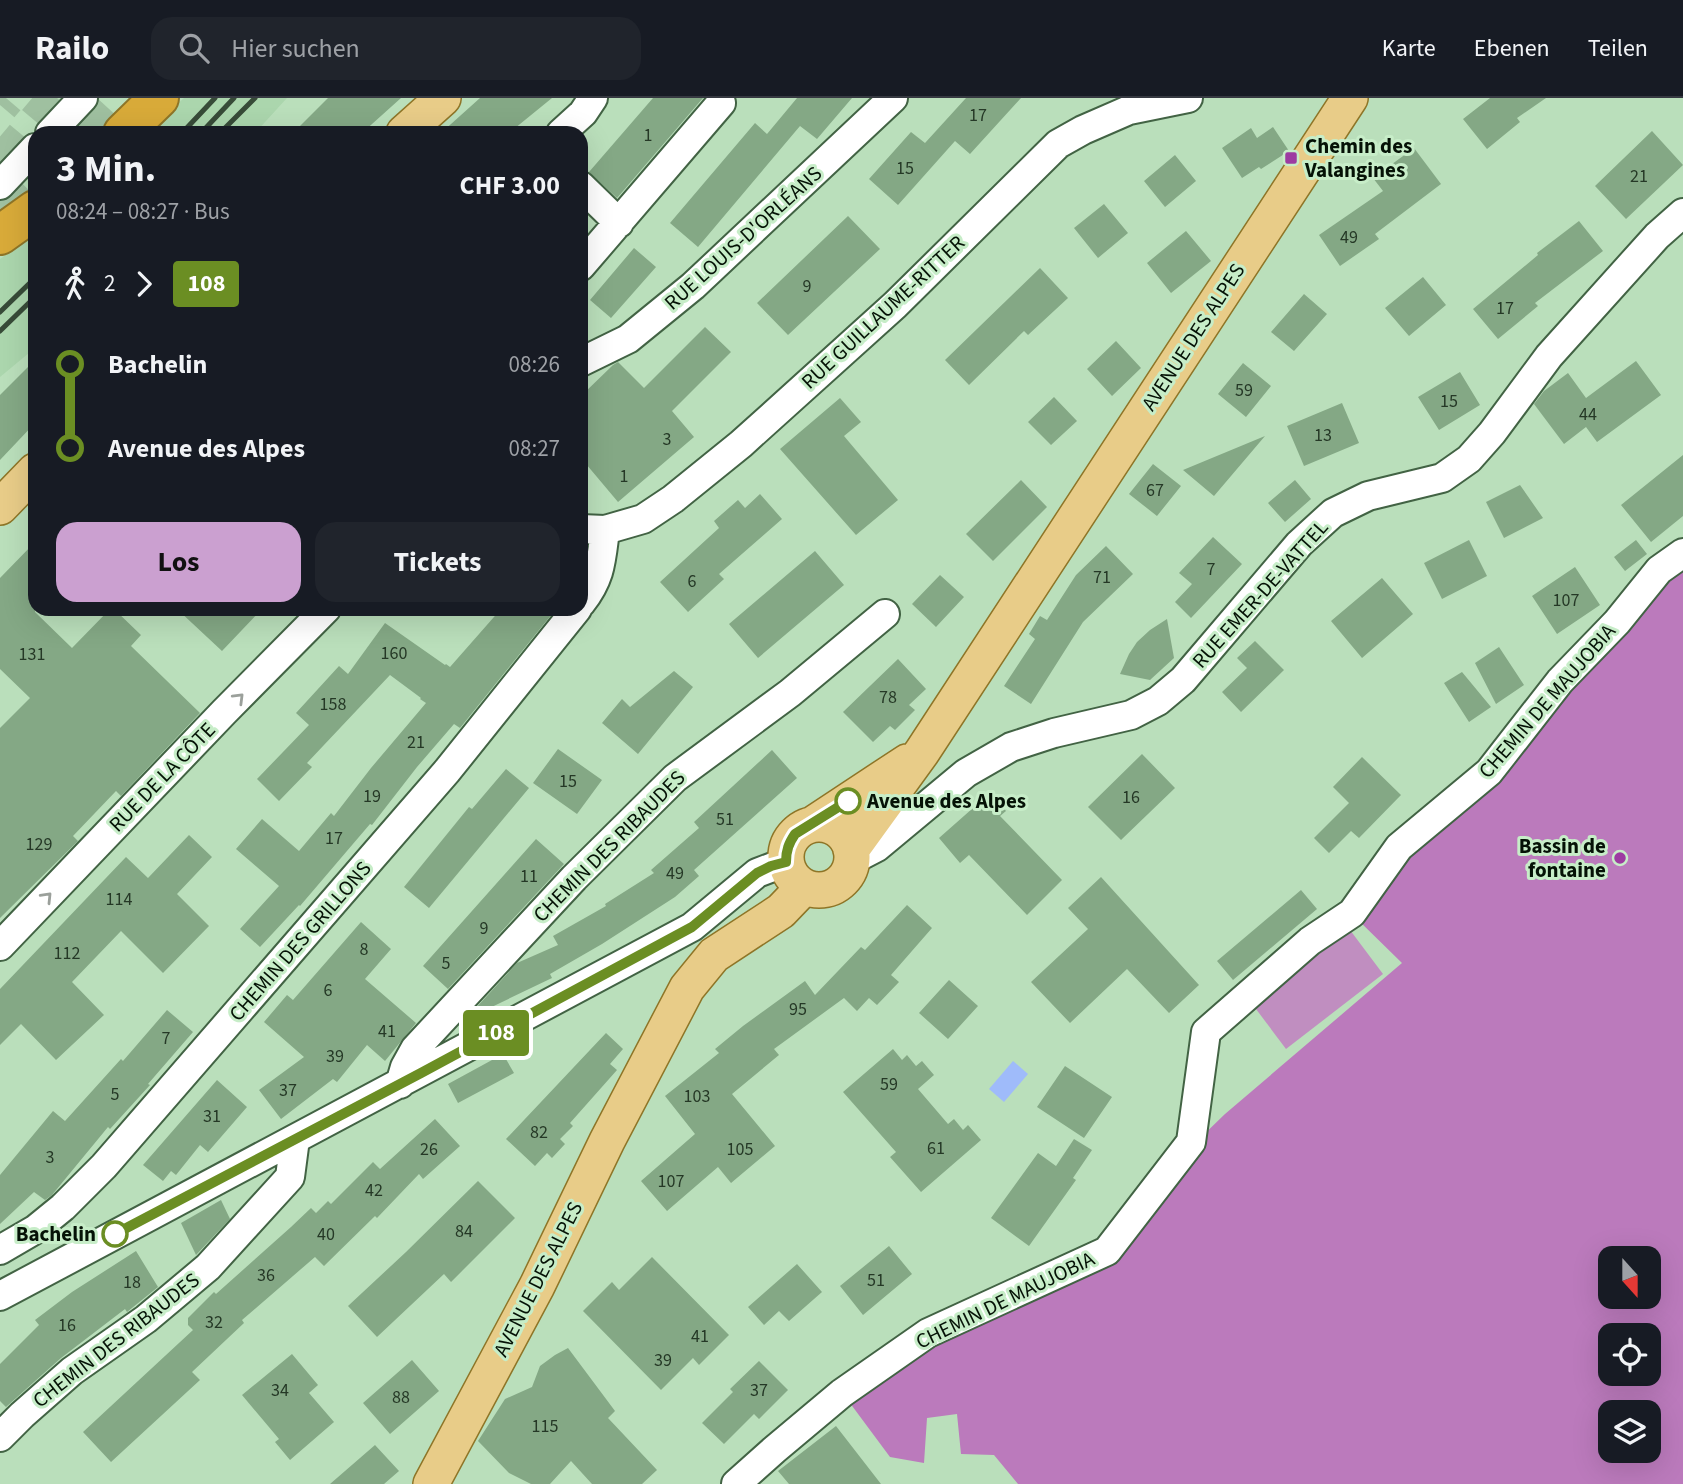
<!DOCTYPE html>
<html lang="de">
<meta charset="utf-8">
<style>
body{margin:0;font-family:"Source Sans 3",sans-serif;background:#20242c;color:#f1f3f6;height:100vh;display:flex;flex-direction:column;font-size:26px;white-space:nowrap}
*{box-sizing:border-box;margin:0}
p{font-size:23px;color:#9ea1a6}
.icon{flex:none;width:38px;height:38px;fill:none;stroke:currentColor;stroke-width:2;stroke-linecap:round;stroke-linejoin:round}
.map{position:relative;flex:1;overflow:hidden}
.side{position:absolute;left:28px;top:28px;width:560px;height:490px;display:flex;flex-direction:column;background:#171b24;border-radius:21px;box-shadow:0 7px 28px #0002}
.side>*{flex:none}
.badge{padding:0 14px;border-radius:5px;font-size:24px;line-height:46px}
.needle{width:46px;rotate:159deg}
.controls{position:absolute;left:1598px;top:1148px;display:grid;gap:14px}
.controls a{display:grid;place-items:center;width:63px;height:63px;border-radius:14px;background:#171b24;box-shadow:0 7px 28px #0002;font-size:35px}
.map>.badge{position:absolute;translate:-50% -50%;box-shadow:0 0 0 4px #fff}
.legs{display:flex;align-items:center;gap:10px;height:77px;padding:0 28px;font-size:23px}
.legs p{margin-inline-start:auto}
.head{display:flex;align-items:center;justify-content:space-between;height:119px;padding:0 28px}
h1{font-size:38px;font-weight:700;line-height:52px}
.primary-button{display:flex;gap:14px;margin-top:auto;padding:14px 28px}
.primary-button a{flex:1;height:80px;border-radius:21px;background:#cba0d0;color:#111;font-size:28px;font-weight:700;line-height:80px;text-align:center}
.primary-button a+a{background:#20242c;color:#f1f3f6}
ul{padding:0 28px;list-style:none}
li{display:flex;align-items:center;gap:24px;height:84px;font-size:26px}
li i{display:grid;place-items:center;width:10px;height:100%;margin:0 9px;background:currentColor}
li i::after{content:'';width:18px;height:18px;margin:-9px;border:5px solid;border-radius:50%;background:#171b24}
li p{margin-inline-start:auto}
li:first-child i{background:linear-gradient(#0000 50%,currentColor 0)}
li:last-child i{background:linear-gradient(currentColor 50%,#0000 0)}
header{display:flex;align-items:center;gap:42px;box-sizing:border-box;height:98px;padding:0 35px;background:#171b24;border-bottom:2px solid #363941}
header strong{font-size:33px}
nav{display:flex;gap:38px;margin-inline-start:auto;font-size:24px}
.search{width:490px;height:63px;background:#20242c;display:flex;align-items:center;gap:18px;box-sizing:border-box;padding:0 24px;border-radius:21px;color:#9ea1a6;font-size:26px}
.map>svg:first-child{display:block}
</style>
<header>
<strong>Railo</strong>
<div class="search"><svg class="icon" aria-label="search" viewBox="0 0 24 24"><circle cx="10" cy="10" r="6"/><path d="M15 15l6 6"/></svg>Hier suchen</div>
<nav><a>Karte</a><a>Ebenen</a><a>Teilen</a></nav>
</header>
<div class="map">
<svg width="1683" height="1386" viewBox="0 0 1683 1386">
<rect width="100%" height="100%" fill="#badfbb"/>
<path fill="#abd6ad" d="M184 0H287L255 35H146Z
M35 137V250L0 279V161Z"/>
<path fill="#c08ec0" d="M1350 832 1383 876 1286 951 1253 907Z"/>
<path fill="#bb7abc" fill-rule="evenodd" d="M1683 466V1386H1018L994 1357 961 1356 957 1316 927 1320 924 1365 890 1359 844 1297 930 1237 1109 1155 1193 1047 1225 1016 1402 865 1354 818 1401 751ZM1610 1160H1648V1199H1610ZM1610 1237H1648V1276H1610ZM1610 1314H1648V1353H1610Z"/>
<path fill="#9fbbfa" d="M1013 963 1028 976 1004 1004 989 991Z"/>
<path fill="#84a885" d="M328 0H401L362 35H293Z
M480 0H552L509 35H441Z
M653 0H703L617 100 589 74Z
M797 0H852L817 41 800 28 698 149 670 125 755 25 767 36Z
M966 0H1021L970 56 955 43 898 107 869 81 911 34 925 45Z
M1490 0H1546L1517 20 1520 24 1487 51 1463 21Z
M1273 29 1289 53 1261 71 1259 69 1242 80 1222 50 1251 30 1257 40Z
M1652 33 1683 67 1626 121 1595 88Z
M1414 50 1441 86 1375 136 1379 141 1340 168 1319 137 1383 93 1373 80Z
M1175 57 1196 83 1165 109 1144 83Z
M1104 106 1128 135 1098 160 1074 130Z
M848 118 880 151 788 237 757 205Z
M1579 123 1603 153 1535 205 1538 208 1498 241 1473 211 1538 157 1537 155Z
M1186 133 1211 163 1171 195 1147 165Z
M634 150 656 169 611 220 590 202Z
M1040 170 1068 200 1028 237 1024 233 969 287 945 262Z
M1423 179 1446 207 1409 238 1385 210Z
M1304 196 1327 216 1294 253 1271 234Z
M705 229 731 254 672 313 694 339 618 404 581 360V298L613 267 618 264 644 290Z
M1116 243 1141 270 1112 298 1087 271Z
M35 262V325L0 362V297Z
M1636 263 1661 297 1597 344 1586 329 1564 346 1534 306 1544 293 1568 275 1586 300Z
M1243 265 1271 288 1246 319 1218 296Z
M1460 274 1480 307 1439 332 1418 299Z
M1054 299 1077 323 1051 347 1028 324Z
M840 300 861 324 844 338 898 402 856 437 780 351Z
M1342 305 1359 345 1304 368 1287 328Z
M1265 338 1214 398 1183 372Z
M1683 357V418L1651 444 1621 407Z
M1153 366 1181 388 1157 418 1129 396Z
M1021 382 1047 409 993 463 966 436Z
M1295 382 1311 401 1285 424 1268 405Z
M1520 387 1543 420 1504 440 1486 404Z
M760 396 782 421 719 476 724 481 688 514 660 484 719 430 714 423 738 402 745 410Z
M1213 439 1242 466 1191 520 1175 504 1192 486 1179 475Z
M1469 442 1487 478 1442 501 1424 465Z
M1636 442 1647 456 1625 473 1614 459Z
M35 444V514L72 550 110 511H114L141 537 131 548 200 615 121 698 116 693 73 738 78 743 0 820V630L30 600 0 571V480Z
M1106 448 1133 476 1083 524 1031 606 1004 588 1035 541 1029 536 1040 518 1047 522 1076 477Z
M815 453 844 487 758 560 729 526Z
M1575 469 1600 507 1557 536 1532 498Z
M940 477 964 499 936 529 912 506Z
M1382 480 1413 516 1362 560 1331 523Z
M177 511H262L222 553Z
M501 511H556L460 630 454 626 417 669 372 727 370 726 300 808 299 807 260 849 240 831 279 788 236 751 262 721 299 753 331 715 334 718 371 670 426 605 420 601 421 600 390 577 307 665 312 669 279 703 257 681 309 627 296 615 339 568 348 576 385 525 445 567 446 566 450 569Z
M1167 521 1174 560 1150 582 1120 576 1129 556 1137 544 1150 532Z
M1255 543 1284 572 1241 614 1222 594 1247 570 1237 560Z
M1499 549 1524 587 1496 606 1475 565Z
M898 561 926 591 909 607 915 612 895 632 890 628 873 644 843 614Z
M674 573 693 589 638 656 602 625 622 601 630 609Z
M1462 574 1491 609 1469 624 1444 585Z
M558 651 602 682 577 716 533 685Z
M772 652 797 680 694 772 699 778 675 799 602 846 550 876 552 880 477 916 475 911 517 865 558 847 553 838 606 808 605 806 654 775 651 772 699 730 694 724Z
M1142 656 1175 690 1121 742 1088 709Z
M1362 659 1401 697 1359 740 1351 733 1329 755 1314 740 1349 705 1333 689Z
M506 671 529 690 429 810 404 789 469 709 472 711Z
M990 695 1006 713 1000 718 1062 782 1027 817 969 757 960 765 939 740Z
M189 737 212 759 177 796 209 828 163 875 121 833 72 884 104 917 56 962 21 926 0 947V891L126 759 148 780Z
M536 741 564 766 448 891 423 868Z
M1101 779 1199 887 1169 915 1127 871 1070 925 1031 884 1088 831 1068 810Z
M1301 792 1317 811 1233 882 1217 863Z
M907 807 932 830 891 877 899 884 877 907 869 900 857 913 844 900 774 951 779 957 732 996 775 1048 731 1085 718 1069 667 1113 641 1083 695 1036 665 998 719 955 715 951 743 928 805 883 815 897 861 849 865 852Z
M361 824 391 851 365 881 416 925 385 963 367 947 337 984 333 981 281 1021 259 992 304 959 264 924 287 897 293 902Z
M949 882 978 908 948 941 919 915Z
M167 912 193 934 148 986 150 987 110 1031 108 1029 52 1097 45 1102 34 1094 0 1126V1077L53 1013 65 1023 121 961 123 963Z
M606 935 623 951 610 966 617 972 570 1025 573 1028 560 1041 565 1046 552 1060 547 1055 535 1068 506 1041Z
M893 951 902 962 907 957 916 968 922 963 934 977 918 991 948 1026 954 1021 963 1032 968 1027 981 1042 921 1094 890 1059 896 1054 843 994Z
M503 956 514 975 458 1005 448 986Z
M1065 968 1112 999 1084 1040 1037 1009Z
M217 982 247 1009 208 1054 200 1047 176 1077 171 1073 163 1083 143 1067Z
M435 1021 460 1048 423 1081 419 1076 377 1120 375 1118 324 1168 315 1159 242 1222 244 1225 192 1274 200 1282 111 1364 83 1334 193 1232 188 1227V1220L214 1194 216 1196 291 1129 311 1110 316 1115 328 1103 331 1106 373 1064 380 1071Z
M1074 1041 1092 1052 1073 1080 1076 1082 1029 1148 991 1120 1038 1055 1056 1068Z
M478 1083 515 1120 451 1184 444 1176 377 1239 348 1208 406 1154Z
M221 1102 230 1121 196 1157 181 1125Z
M889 1148 912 1176 863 1217 840 1188Z
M136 1153 158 1189 127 1214 125 1211 61 1260 6 1309 0 1303V1266L39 1227 35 1222 72 1194Z
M652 1159 729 1237 699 1267 693 1260 661 1292 583 1213 612 1184 619 1192Z
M797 1166 822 1194 789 1223 779 1213 764 1227 748 1209Z
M568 1250 615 1313 608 1320 657 1372 642 1386H592L571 1363 550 1386H531L509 1375 478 1343 505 1301 532 1289 540 1268 555 1257Z
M292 1256 318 1287 309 1295 334 1324 290 1362 275 1344 279 1341 242 1297Z
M412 1262 439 1293 390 1336 363 1305Z
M759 1263 788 1292 759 1321 754 1316 724 1346 702 1325 733 1294 730 1291Z
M836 1328 881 1386H789L778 1373Z
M375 1347 399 1373 384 1386H330Z"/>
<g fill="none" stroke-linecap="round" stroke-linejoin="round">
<path stroke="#9fc0a0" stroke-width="38" stroke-dasharray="38 19" stroke-linecap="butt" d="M0 7 6 0
M79 35 111 0
M0 68 57 0
M0 117 35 82"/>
<g stroke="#426344" stroke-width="32">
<path id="minor" d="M50 35 83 0
M561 35 583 15 593 0
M0 87 35 50
M581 88 619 125
M581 168 721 5
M581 264 628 241 693 188 893 0
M581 431 605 432 643 421 673 401 741 346 895 207 1058 46 1083 32 1129 12 1188 0
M581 505C601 480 601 463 605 432
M852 762 877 749 966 675 1011 649 1054 635 1131 617 1158 603 1183 582 1299 446 1333 415 1368 398 1442 380 1469 361 1492 335 1549 258 1657 138 1683 115
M0 848 224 614 326 511
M400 986 405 969 415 951 574 780 675 680 790 595 885 516
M0 1152 36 1131 63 1109 104 1068 447 673 577 511
M0 1198 692 829 757 775 786 764
M0 1339 22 1317 72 1273 146 1221 208 1169 290 1079 295 1041
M736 1386 774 1352 842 1295 928 1235 1107 1153 1191 1044 1206 934 1310 843 1352 815 1399 749 1489 674 1560 583 1617 524 1659 472 1683 455"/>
</g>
<g stroke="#8e7527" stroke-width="38">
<path id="major" d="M404 35 443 0
M0 409 35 373
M813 726 907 664
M786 759a33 33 0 1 1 66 0a33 33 0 1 1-66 0Z
M851 752 922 654 1350 0
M431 1386 537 1188 607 1043 687 890 714 857 781 813 804 789"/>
</g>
<g stroke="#8e7527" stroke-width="42">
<path id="highway" d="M123 35 159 0
M0 137 35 112"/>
</g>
<use href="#minor" stroke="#fff" stroke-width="28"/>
<use href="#major" stroke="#e8cc88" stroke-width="35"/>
<use href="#highway" stroke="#d8aa39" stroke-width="38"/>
<path stroke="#374b38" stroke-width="5" d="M182 35 215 0
M201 35 234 0
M220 35 255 0
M0 214 35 180
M0 233 35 199"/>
</g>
<defs><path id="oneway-chevron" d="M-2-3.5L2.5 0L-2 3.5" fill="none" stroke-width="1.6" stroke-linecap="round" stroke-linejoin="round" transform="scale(1.75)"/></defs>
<g stroke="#9ba09b">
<use href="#oneway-chevron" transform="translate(239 600) rotate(-45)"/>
<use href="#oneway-chevron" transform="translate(47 799) rotate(-46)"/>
</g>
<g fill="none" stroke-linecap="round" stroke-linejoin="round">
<g stroke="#fff" stroke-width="16">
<path id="line-1" d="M115 1136 421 975 692 829 757 775 771 768 786 764C786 752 789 745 795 736L848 703"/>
</g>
<use href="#line-1" stroke="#6b8e23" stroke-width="10"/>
</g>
<g fill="#9d3ba1" stroke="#c7edc8" stroke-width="2.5">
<rect x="1284" y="53" width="14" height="14" rx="3.5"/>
<circle cx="1620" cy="760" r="7"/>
</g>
<g fill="#fff" stroke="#6b8e23" stroke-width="3.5">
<circle cx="848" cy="703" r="12"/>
<circle cx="115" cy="1136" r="12"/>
</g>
<g text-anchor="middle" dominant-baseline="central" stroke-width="6" stroke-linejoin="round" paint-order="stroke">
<g font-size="18" fill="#253826">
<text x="978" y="17">17</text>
<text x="648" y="37">1</text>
<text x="905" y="70">15</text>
<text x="1639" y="78">21</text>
<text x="1349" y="139">49</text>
<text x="807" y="188">9</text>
<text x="1505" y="210">17</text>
<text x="1244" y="292">59</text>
<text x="1449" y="303">15</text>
<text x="1588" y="316">44</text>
<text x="1323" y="337">13</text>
<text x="667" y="341">3</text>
<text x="624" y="378">1</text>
<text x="1155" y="392">67</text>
<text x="1211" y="471">7</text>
<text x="1102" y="479">71</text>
<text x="692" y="483">6</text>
<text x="1566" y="502">107</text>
<text x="394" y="555">160</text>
<text x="32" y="556">131</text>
<text x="888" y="599">78</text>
<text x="333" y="606">158</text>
<text x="416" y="644">21</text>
<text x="568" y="683">15</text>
<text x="372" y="698">19</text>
<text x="1131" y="699">16</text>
<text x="725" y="721">51</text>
<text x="334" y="740">17</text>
<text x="39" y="746">129</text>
<text x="675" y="775">49</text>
<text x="529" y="778">11</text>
<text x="119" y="801">114</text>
<text x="484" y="830">9</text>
<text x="364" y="851">8</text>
<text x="67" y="855">112</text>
<text x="446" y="865">5</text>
<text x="328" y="892">6</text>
<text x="798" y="911">95</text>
<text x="387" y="933">41</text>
<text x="166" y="940">7</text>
<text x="335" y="958">39</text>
<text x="889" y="986">59</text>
<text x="288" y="992">37</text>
<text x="115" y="996">5</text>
<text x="697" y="998">103</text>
<text x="212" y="1018">31</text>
<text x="539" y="1034">82</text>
<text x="936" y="1050">61</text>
<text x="429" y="1051">26</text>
<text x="740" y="1051">105</text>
<text x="50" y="1059">3</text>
<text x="671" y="1083">107</text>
<text x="374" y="1092">42</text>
<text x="464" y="1133">84</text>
<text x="326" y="1136">40</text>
<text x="266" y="1177">36</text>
<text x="876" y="1182">51</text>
<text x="132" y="1184">18</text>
<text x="214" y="1224">32</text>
<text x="67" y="1227">16</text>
<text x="700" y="1238">41</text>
<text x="663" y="1262">39</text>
<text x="280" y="1292">34</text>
<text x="759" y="1292">37</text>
<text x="401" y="1299">88</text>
<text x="545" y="1328">115</text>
</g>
<g font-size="21" font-weight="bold" fill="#051206" stroke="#c7edc8" text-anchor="start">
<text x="1305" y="48">Chemin des<tspan x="1305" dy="24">Valangines</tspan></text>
<text x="1606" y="748" text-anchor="end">Bassin de<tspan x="1606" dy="24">fontaine</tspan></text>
</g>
<g font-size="21" fill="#051206" stroke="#c7edc8">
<text transform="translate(743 140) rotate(-42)">RUE LOUIS-D'ORLÉANS</text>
<text transform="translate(883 214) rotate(-43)">RUE GUILLAUME-RITTER</text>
<text transform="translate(1193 239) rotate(-57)">AVENUE DES ALPES</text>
<text transform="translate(1260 496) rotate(-48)">RUE EMER-DE-VATTEL</text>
<text transform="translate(1547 603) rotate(-49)">CHEMIN DE MAUJOBIA</text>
<text transform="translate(162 679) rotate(-46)">RUE DE LA CÔTE</text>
<text transform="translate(609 748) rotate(-45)">CHEMIN DES RIBAUDES</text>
<text transform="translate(300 843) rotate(-49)">CHEMIN DES GRILLONS</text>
<text transform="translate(538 1181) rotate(-63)">AVENUE DES ALPES</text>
<text transform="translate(1005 1202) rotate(-26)">CHEMIN DE MAUJOBIA</text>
<text transform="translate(116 1242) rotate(-38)">CHEMIN DES RIBAUDES</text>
</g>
<g font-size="21" font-weight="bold" fill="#051206" stroke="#c7edc8" text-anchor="start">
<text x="867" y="703">Avenue des Alpes</text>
<text x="96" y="1136" text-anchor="end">Bachelin</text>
</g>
</g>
</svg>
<div class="controls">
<a><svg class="needle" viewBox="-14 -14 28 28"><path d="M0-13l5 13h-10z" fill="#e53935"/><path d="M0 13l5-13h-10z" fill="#9ea1a6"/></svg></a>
<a><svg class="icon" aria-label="locate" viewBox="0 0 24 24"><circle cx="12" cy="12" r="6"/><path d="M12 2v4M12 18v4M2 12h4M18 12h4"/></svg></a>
<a><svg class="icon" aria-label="layers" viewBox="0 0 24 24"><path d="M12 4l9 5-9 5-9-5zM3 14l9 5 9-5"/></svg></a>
</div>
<b class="badge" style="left:496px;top:935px;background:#6b8e23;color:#fff">108</b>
<section class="side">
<div class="head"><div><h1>3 Min.</h1><p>08:24 – 08:27 · Bus</p></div><b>CHF 3.00</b></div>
<div class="legs"><svg class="icon" aria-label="walk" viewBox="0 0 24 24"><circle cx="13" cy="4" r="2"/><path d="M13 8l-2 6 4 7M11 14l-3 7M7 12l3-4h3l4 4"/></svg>2<svg class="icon" aria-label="forward" viewBox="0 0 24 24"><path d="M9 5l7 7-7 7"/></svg><b class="badge" style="background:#6b8e23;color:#fff">108</b></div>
<ul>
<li><i style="color:#6b8e23"></i><b>Bachelin</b><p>08:26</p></li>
<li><i style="color:#6b8e23"></i><b>Avenue des Alpes</b><p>08:27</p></li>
</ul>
<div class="primary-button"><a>Los</a><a>Tickets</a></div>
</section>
</div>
